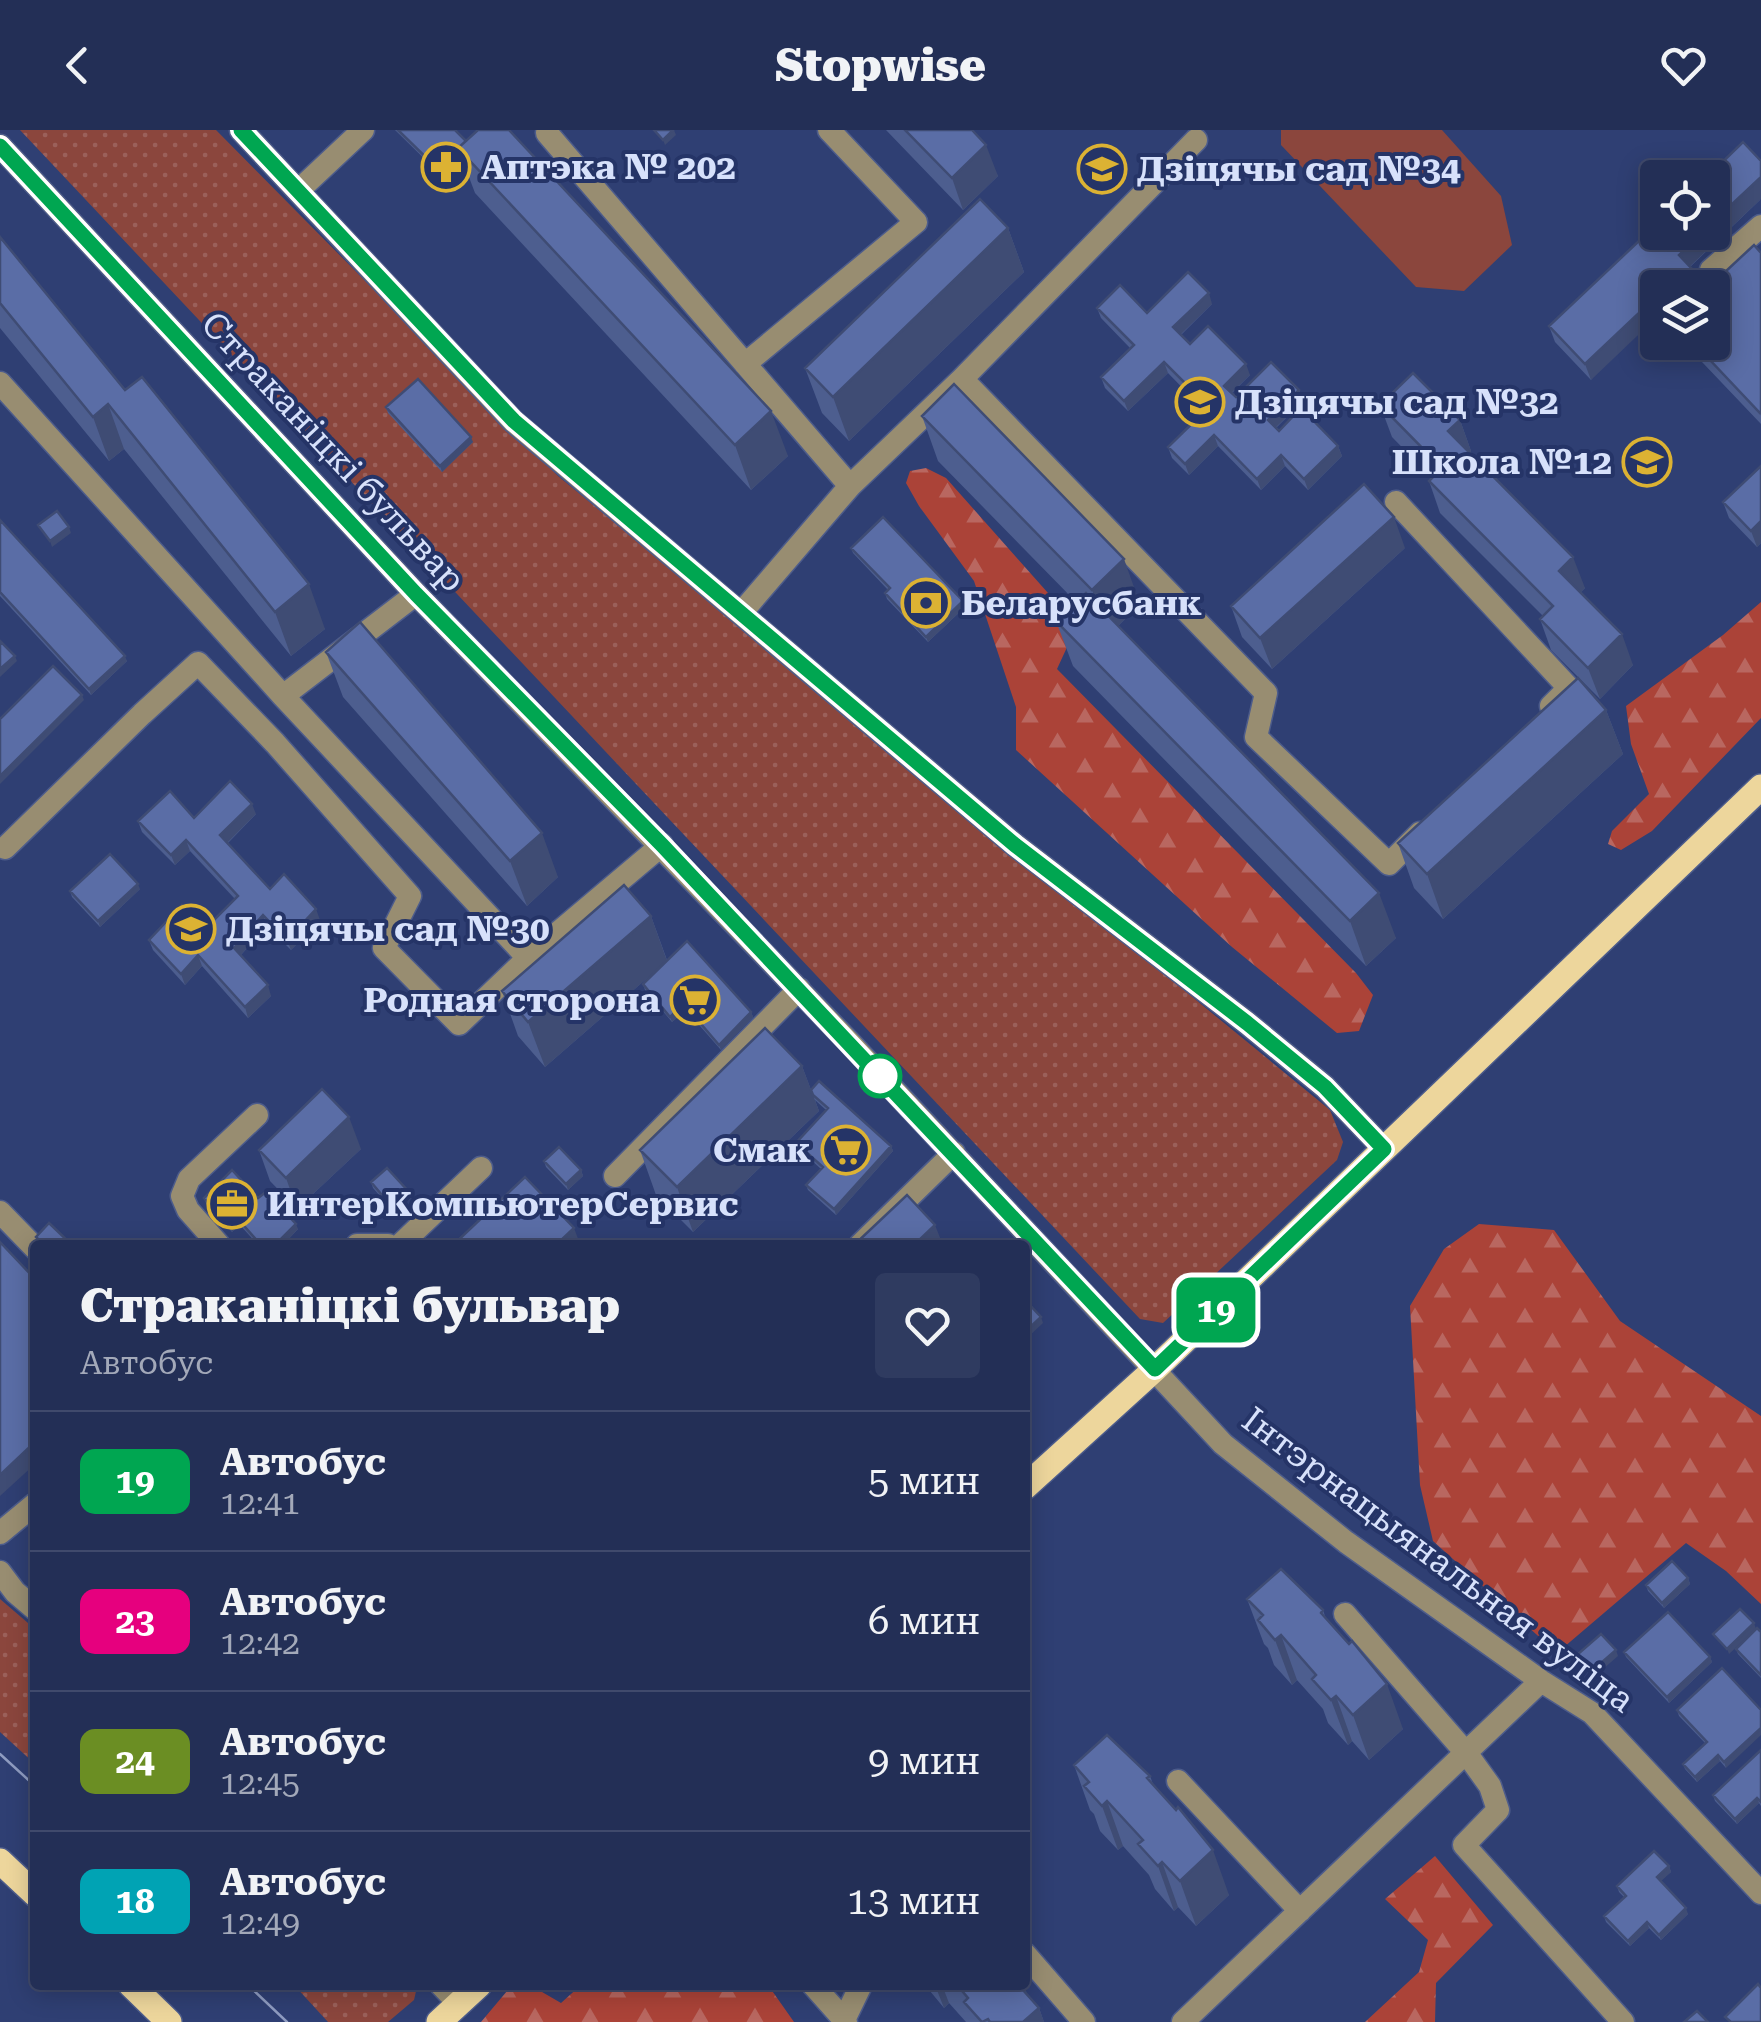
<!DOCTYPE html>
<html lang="ru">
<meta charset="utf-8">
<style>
body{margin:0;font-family:"Roboto Serif",serif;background:#2f3b60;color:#f1f3f6;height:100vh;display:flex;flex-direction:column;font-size:38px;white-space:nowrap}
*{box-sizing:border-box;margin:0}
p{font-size:32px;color:#a3a9b9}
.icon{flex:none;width:55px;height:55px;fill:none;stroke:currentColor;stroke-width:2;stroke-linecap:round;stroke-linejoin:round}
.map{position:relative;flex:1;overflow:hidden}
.panel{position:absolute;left:30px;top:1110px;width:1000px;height:750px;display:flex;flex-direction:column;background:#232f56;border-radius:10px;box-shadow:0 5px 25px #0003,0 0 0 2px #404a6c}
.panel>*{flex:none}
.badge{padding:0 20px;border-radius:15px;font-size:35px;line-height:65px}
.buttons{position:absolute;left:1640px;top:30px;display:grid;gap:20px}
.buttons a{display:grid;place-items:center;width:90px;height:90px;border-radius:10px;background:#232f56;box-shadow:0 5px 25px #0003,0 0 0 2px #404a6c;font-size:50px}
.map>.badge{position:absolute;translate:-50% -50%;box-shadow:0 0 0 5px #fff}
.round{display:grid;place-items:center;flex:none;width:105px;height:105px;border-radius:10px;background:#2f3b60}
.head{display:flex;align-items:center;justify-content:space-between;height:170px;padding:0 50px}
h1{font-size:48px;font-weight:800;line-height:75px}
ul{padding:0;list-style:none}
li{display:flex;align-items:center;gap:30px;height:140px;padding:0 50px;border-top:2px solid #404a6c}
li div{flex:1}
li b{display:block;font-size:38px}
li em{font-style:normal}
li .badge{min-width:110px;font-weight:700;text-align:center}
header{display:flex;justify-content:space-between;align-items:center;height:130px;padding:0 50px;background:#232f56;font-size:45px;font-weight:800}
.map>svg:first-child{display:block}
</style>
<header><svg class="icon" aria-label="back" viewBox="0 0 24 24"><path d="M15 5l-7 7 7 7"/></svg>Stopwise<svg class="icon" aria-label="heart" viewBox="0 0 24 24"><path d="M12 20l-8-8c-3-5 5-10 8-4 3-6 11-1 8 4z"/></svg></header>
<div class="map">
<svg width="1761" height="1892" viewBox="0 0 1761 1892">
<defs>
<pattern id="grass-dots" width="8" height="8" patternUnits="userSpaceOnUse" patternTransform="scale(2.5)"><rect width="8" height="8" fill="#8b463d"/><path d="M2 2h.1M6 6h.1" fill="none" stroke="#9b605a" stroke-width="1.8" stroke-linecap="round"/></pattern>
<pattern id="forest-firs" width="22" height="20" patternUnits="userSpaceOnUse" patternTransform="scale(2.5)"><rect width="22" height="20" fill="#ab4338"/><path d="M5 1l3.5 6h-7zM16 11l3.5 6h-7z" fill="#b96760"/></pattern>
</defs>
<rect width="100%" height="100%" fill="#2f3f73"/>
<path fill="url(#grass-dots)" d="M20 0H216L558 346 1330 980 1343 1012 1337 1030 1163 1193 1140 1189Z
M0 1469 35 1499V1634L0 1602Z
M294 1855H415L417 1857 414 1870 388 1892H328Z"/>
<path fill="url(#forest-firs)" d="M926 338 946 348 1072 490 1074 502 1057 539 1356 843 1373 865 1359 901 1337 903 1232 817 1016 620V577L974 451 919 376 906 353 910 341Z
M1761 472V588L1652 701 1621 720 1608 714 1612 701 1649 664 1631 614 1626 576 1723 505Z
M1479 1094 1554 1100 1620 1191 1761 1286V1474L1726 1441 1686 1413 1557 1523 1433 1411 1420 1355 1410 1176 1444 1119Z
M1435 1726 1493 1795 1436 1853 1435 1892H1365L1419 1842 1428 1810 1385 1769Z
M512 1855H530L561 1873 581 1855H768L794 1892H481Z"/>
<path fill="#8b463d" d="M1281 0H1442L1501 66 1512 115 1464 161 1416 157 1281 15Z"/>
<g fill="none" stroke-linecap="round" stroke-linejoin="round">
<g stroke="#4d5c8b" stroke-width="25">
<path id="minor" d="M241 0 513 291 1015 715 1247 893 1325 957 1384 1019
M547 3 850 356
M0 16 416 464 851 914 1223 1314 1346 1412 1541 1551 1592 1583 1761 1763
M299 60 363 0
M1711 140 1761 96
M745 234 916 92 829 0
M962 249 1196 10
M0 253 283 566 528 828 662 715
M1396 372 1569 558 1551 576
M742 482 850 356 962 249 1266 563 1256 607 1389 734 1420 703
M283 566 416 464
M5 718 142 584 198 533 275 613 410 766 384 818 459 894 528 828
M615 1046 799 859
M0 1082 35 1118
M219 1115 188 1080 182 1066 189 1049 257 985
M357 1115H388
M400 1115 481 1038
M860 1115 954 1023
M0 1403 35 1374
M0 1442 15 1462 35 1479
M1345 1484 1467 1624 1490 1656 1498 1680 1464 1715 1623 1892
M1178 1651 1300 1781
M1025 1824 1084 1892
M441 1855 459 1874
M813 1855 846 1892
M844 1890 861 1855
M1183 1892 1541 1551"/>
</g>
<g stroke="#4d5c8b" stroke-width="28">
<path id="major" d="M1025 1357 1155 1239 1761 657
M0 1731 35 1764
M131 1855 169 1892
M439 1892 479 1855"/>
</g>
<use href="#minor" stroke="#988d71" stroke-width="22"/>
<use href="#major" stroke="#edd69c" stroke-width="25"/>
<path stroke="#8f9cc1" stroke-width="2.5" d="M0 1624 35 1656
M248 1855 287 1892"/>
</g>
<path fill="#4d5e8f" d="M395 0H455L788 326 751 360 475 63 464 34 447 51Z
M886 0H972L998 46 963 80Z
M1761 69 1690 137 1709 157 1761 123V294L1683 212H1712V158H1658L1591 250 1555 212 1549 196Z
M1008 98 1024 142 849 311 822 283 805 238Z
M0 107 125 260 325 499 291 526 124 319 109 331 0 198Z
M1212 174 1181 205 1190 214 1250 245 1232 263 1236 267 1299 260 1303 271 1276 298 1279 301 1338 316 1342 326 1308 360 1285 336 1261 360 1218 316 1189 345 1172 328 1168 317 1205 281 1168 243 1128 281 1105 258 1101 247 1130 218 1101 188 1097 178 1147 183Z
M1380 275 1460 290 1471 321 1469 323 1585 458 1581 462 1633 535 1600 569 1551 520 1540 489 1543 486 1440 383 1429 351 1432 348 1392 307Z
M386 277 473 312 442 342 388 283Z
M922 286 1140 474 1118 496 1396 808 1366 836 1073 536 1056 491 1076 472 938 331Z
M1761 336V413L1757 417 1729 388 1723 372Z
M0 390 127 531 91 565 0 466Z
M851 418 965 477 928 512 887 469 885 463 888 460 853 423Z
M1405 418 1272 539 1242 507 1231 476Z
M326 522 558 747 527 776 343 567Z
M1606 580 1623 624 1443 789 1414 758 1398 713Z
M256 684 228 713 270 759 320 790 291 820 267 796 241 825 271 866 248 888 202 836 185 855 153 820 149 810 205 799 235 769 190 721 175 735 142 702 138 691Z
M140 759 100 797 72 767 70 761Z
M651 786 667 830 751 882 753 887 721 920 686 880 672 892 645 860 643 854 660 837 545 937 518 906 502 861Z
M802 936 811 960 891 1016 893 1021 836 1085 808 1060 806 1055 821 1039 798 1018 796 1013 826 980 815 970 819 981 693 1102 656 1065 640 1020Z
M361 1019 297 1079 270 1051 259 1020Z
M544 1031 581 1040 583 1046 568 1060 546 1037Z
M371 1052 411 1068 394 1082 373 1058Z
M204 1068H258L298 1099 283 1115H258L240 1095 232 1102 206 1073Z
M1688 1448 1690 1454 1664 1478 1648 1461 1646 1455Z
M1247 1469 1323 1480 1326 1489 1403 1599 1369 1630 1352 1611 1348 1615 1328 1593 1323 1579 1297 1550 1292 1555 1274 1535 1268 1518 1264 1514Z
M1761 1502V1548L1738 1524 1736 1519Z
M1624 1522 1710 1527 1712 1532 1669 1573 1626 1527Z
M1722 1538 1726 1638 1720 1631 1697 1652 1685 1639 1683 1634 1705 1613 1679 1586 1677 1580Z
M1761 1620V1676L1759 1673 1737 1694 1715 1671 1713 1665Z
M1074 1635 1150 1646 1153 1654 1229 1765 1196 1796 1178 1777 1174 1781 1155 1759 1149 1745 1123 1716 1118 1720 1100 1701 1094 1684 1090 1680Z
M1669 1736 1671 1742 1660 1751 1688 1784 1661 1810 1649 1798 1630 1816 1606 1792 1604 1786 1624 1767 1619 1762 1617 1756Z
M925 1855H1022L1028 1866 1039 1878 1044 1892H966L949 1873 944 1878Z"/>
<path fill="#3f4c74" d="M674 0 676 5 665 15 663 10Z
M986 15 998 46 963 80 952 48Z
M462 28 464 34 447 51 445 46Z
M1761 47V69L1685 141 1679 125 1703 102H1712V93Z
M1008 98 1024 142 849 311 833 267Z
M1209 163 1212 174 1177 208 1173 197Z
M1658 165V186L1591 250 1585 234Z
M1164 232 1168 243 1128 281 1124 271Z
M1246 234 1250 245 1228 266 1224 256Z
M1299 260 1303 271 1272 301 1268 290Z
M108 274 124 319 109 331 93 287Z
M771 281 788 326 751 360 735 315Z
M1460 290 1471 321 1459 333 1448 301Z
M1214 305 1218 316 1189 345 1185 334Z
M471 307 473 312 442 342 440 336Z
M1338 316 1342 326 1308 360 1304 349Z
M1281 325 1285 336 1261 360 1257 349Z
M1394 387 1405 418 1272 539 1260 508Z
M1761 391V413L1757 417 1751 401Z
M69 397 71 403 52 417 50 411Z
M1573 427 1585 458 1571 472 1559 441Z
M1124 429 1140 474 1109 505 1092 460Z
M309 454 325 499 291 526 275 482Z
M963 471 965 477 928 512 926 507Z
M1622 504 1633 535 1600 569 1588 538Z
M15 526 17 531 0 547V539Z
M125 526 127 531 91 565 89 559Z
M82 565 84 570 0 654V646Z
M1606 580 1623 624 1443 789 1427 744Z
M252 674 256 684 224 716 220 705Z
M542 703 558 747 527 776 510 731Z
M186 710 190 721 175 735 171 725Z
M138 754 140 759 100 797 98 791Z
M1379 763 1396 808 1366 836 1350 791Z
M316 779 320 790 291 820 287 810Z
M263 785 267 796 238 828 234 818Z
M651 786 667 831 545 937 528 892Z
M198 825 202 836 185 855 181 844Z
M268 855 271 866 248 888 245 877Z
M684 874 686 880 672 892 670 887Z
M751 882 753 887 721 920 719 915Z
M802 936 819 981 693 1102 677 1057Z
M349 987 361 1019 297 1079 286 1048Z
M891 1016 893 1021 836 1085 834 1079Z
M581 1040 583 1046 568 1060 566 1054Z
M409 1062 411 1068 394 1082 392 1077Z
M238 1089 240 1095 232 1102 230 1097Z
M296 1094 298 1099 283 1115H275Z
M935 1095 943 1115H914Z
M574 1098 580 1114 579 1115H556Z
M1041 1187 1043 1193 1025 1210V1202Z
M35 1312V1334L0 1366V1345Z
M1688 1448 1690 1454 1664 1478 1662 1473Z
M1754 1493 1756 1499 1729 1524 1727 1519Z
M1281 1505 1297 1550 1292 1555 1275 1510Z
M1616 1520 1618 1526 1595 1546 1593 1540Z
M1710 1527 1712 1532 1669 1573 1667 1567Z
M1387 1554 1403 1599 1369 1630 1353 1585Z
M1336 1566 1352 1611 1348 1615 1331 1570Z
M1761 1598V1605L1726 1638 1724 1632Z
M1718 1625 1720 1631 1697 1652 1695 1647Z
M1757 1668 1759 1673 1737 1694 1735 1689Z
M1107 1671 1123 1716 1118 1720 1102 1676Z
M1213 1720 1229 1765 1196 1796 1180 1751Z
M1162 1732 1178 1777 1174 1781 1158 1736Z
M1669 1736 1671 1742 1659 1753 1657 1747Z
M1686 1778 1688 1784 1661 1810 1659 1805Z
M1647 1792 1649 1798 1630 1816 1628 1811Z
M935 1855H942L949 1873 944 1878Z
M1025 1858 1034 1882 1039 1878 1044 1892H1023V1860Z"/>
<path fill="#5a6da6" stroke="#3f4c74" stroke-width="2.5" d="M398 0H455L466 11 458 18 462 28 445 46Z
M478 0H509L771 281 735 315 458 18Z
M654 0H673L663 10Z
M905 0H972L986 15 952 48Z
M1743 12 1761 31V47L1712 93V48H1706Z
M980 69 1008 98 833 267 805 238Z
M1658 93V102H1703L1679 125 1709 157 1754 115 1761 123V281L1760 283 1693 212H1712V158H1670L1668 155 1665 158H1658V165L1585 234 1549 196Z
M0 107 125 260 142 247 309 454 275 482 108 274 93 287 0 173Z
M1188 142 1209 163 1173 197 1190 214 1208 196 1246 234 1224 256 1236 267 1271 232 1299 260 1268 290 1279 301 1301 278 1338 316 1304 349 1281 325 1257 349 1214 305 1185 334 1168 317 1209 277 1164 232 1124 271 1101 247 1134 215 1097 178 1120 155 1147 183Z
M1413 243 1460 290 1448 301 1573 427 1559 441 1622 504 1588 538 1540 489 1553 476 1429 351 1442 338 1380 275Z
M418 249 471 307 440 336 386 277Z
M954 254 1124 429 1092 460 922 286Z
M1761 336V391L1751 401 1723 372Z
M1364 354 1394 387 1260 508 1231 476Z
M57 381 69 397 50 411 38 395Z
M883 387 963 471 926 507 885 463 890 458 851 418Z
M0 390 125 526 89 559 0 462Z
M1086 463 1379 763 1350 791 1056 491Z
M360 492 542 703 510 731 326 522Z
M0 511 15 526 0 539Z
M53 536 82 565 0 646V589Z
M1578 548 1606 580 1427 744 1398 713Z
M230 651 252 674 220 705 270 759 284 744 316 779 287 810 263 785 234 818 268 855 245 877 198 825 181 844 149 810 182 775 205 799 238 766 186 710 171 725 138 691 170 661 194 688Z
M110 724 138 754 98 791 70 761Z
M624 755 651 786 528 892 502 861Z
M687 811 751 882 719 915 684 874 670 887 643 854Z
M765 898 802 936 677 1057 640 1020Z
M819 951 891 1016 834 1079 806 1055 823 1037 796 1013 828 978 813 965 811 960Z
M322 959 349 987 286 1048 259 1020Z
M559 1017 581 1040 566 1054 544 1031Z
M387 1038 409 1062 392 1077 371 1052Z
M232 1040 258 1068 266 1062 296 1094 275 1115H261L238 1089 230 1097 204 1068Z
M525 1047 574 1098 556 1115H453Z
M907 1065 935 1095 914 1115H854Z
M49 1093 72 1115H44L36 1107Z
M0 1112 35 1149V1312L0 1345Z
M1025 1170 1041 1187 1025 1202Z
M1672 1431 1688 1448 1662 1473 1646 1455Z
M1281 1439 1323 1480 1321 1483 1349 1514 1352 1511 1387 1554 1353 1585 1336 1566 1331 1570 1312 1549 1316 1545 1281 1505 1275 1510 1258 1490 1263 1485 1247 1469Z
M1740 1479 1754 1493 1727 1519 1713 1504Z
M1668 1482 1710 1527 1667 1567 1624 1522Z
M1757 1498 1761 1502V1545L1736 1519Z
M1601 1504 1616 1520 1593 1540 1578 1524Z
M1722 1538 1761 1580V1598L1724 1632 1718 1625 1695 1647 1683 1634 1707 1612 1677 1580Z
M1107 1605 1150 1646 1147 1648 1176 1680 1178 1677 1213 1720 1180 1751 1162 1732 1158 1736 1138 1714 1143 1710 1107 1671 1102 1676 1084 1656 1089 1652 1074 1635Z
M1761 1620V1672L1757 1668 1735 1689 1713 1665Z
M1654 1721 1669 1736 1657 1747 1686 1778 1659 1805 1647 1792 1628 1811 1604 1786 1626 1766 1617 1756Z
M1758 1854 1761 1858V1892H1731L1725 1887Z
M957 1855H1022L1025 1858 1023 1860 1039 1878 1023 1892H990L988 1889 982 1892 964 1872 968 1868Z
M1697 1881 1708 1892H1684Z"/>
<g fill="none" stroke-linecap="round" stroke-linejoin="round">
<g stroke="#fff" stroke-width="22">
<path id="line" d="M0 16 416 464 662 715 1155 1239 1384 1019 1325 957 1247 893 1015 715 514 291 241 0"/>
</g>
<use href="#line" stroke="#00a651" stroke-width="15"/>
</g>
<defs>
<g id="pharmacy-ring" transform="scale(2.5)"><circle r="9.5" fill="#253467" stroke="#dcb233" stroke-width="1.5"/><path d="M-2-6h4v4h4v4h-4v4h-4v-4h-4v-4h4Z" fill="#dcb233"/></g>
<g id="school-ring" transform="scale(2.5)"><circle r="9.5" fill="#253467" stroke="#dcb233" stroke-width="1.5"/><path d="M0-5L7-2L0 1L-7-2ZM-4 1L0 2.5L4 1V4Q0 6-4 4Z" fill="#dcb233"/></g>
<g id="bank-ring" transform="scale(2.5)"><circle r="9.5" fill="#253467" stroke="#dcb233" stroke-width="1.5"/><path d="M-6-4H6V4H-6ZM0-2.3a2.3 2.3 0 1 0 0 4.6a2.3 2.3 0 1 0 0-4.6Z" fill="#dcb233"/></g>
<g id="supermarket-ring" transform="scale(2.5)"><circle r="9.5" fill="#253467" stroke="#dcb233" stroke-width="1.5"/><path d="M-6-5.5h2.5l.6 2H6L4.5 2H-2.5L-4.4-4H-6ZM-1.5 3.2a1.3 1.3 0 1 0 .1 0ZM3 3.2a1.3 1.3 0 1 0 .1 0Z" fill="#dcb233"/></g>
<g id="office-ring" transform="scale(2.5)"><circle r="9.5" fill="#253467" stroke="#dcb233" stroke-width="1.5"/><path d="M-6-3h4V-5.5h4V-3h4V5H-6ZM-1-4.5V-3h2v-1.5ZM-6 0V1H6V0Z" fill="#dcb233"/></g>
</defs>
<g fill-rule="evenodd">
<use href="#pharmacy-ring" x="446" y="37"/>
<use href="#school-ring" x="1102" y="39"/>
<use href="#school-ring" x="1200" y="272"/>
<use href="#school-ring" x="1647" y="332"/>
<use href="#bank-ring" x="926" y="473"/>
<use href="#school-ring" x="191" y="799"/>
<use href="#supermarket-ring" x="695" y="870"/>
<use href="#supermarket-ring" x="846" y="1020"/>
<use href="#office-ring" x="232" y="1074"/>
</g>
<circle fill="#fff" stroke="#00a651" stroke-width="5" cx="880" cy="946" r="20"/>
<g text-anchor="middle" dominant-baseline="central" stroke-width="8" stroke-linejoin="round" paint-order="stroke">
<g font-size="35" font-weight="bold" fill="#d7e1fb" stroke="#253467" text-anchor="start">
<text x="481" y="37">Аптэка № 202</text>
<text x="1137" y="39">Дзіцячы сад №34</text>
<text x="1235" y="272">Дзіцячы сад №32</text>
<text x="1612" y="332" text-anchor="end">Школа №12</text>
<text x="961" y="473">Беларусбанк</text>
<text x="226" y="799">Дзіцячы сад №30</text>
<text x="660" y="870" text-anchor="end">Родная сторона</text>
<text x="811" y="1020" text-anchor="end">Смак</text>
<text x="267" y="1074">ИнтерКомпьютерСервис</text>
</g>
<g font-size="35" fill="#d7e1fb" stroke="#253467">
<text transform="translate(333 322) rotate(47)">Страканіцкі бульвар</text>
<text transform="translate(1438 1430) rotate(37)">Інтэрнацыянальная вуліца</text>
</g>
</g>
</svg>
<div class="buttons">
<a><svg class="icon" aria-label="locate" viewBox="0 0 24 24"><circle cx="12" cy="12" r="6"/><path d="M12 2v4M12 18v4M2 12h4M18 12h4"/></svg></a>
<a><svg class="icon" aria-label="layers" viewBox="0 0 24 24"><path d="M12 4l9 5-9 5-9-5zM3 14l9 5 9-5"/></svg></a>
</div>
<b class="badge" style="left:1216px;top:1180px;background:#00a651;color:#fff">19</b>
<section class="panel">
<div class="head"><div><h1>Страканіцкі бульвар</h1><p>Автобус</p></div><a class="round"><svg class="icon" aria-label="heart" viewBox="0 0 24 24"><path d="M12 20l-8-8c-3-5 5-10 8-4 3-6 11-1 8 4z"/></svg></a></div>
<ul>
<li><span class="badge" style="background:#00a651;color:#fff">19</span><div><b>Автобус</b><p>12:41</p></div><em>5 мин</em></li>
<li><span class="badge" style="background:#e6007e;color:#fff">23</span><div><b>Автобус</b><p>12:42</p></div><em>6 мин</em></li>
<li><span class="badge" style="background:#6b8e23;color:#fff">24</span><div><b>Автобус</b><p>12:45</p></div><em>9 мин</em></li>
<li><span class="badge" style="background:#00a3b4;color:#fff">18</span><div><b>Автобус</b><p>12:49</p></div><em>13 мин</em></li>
</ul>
</section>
</div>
